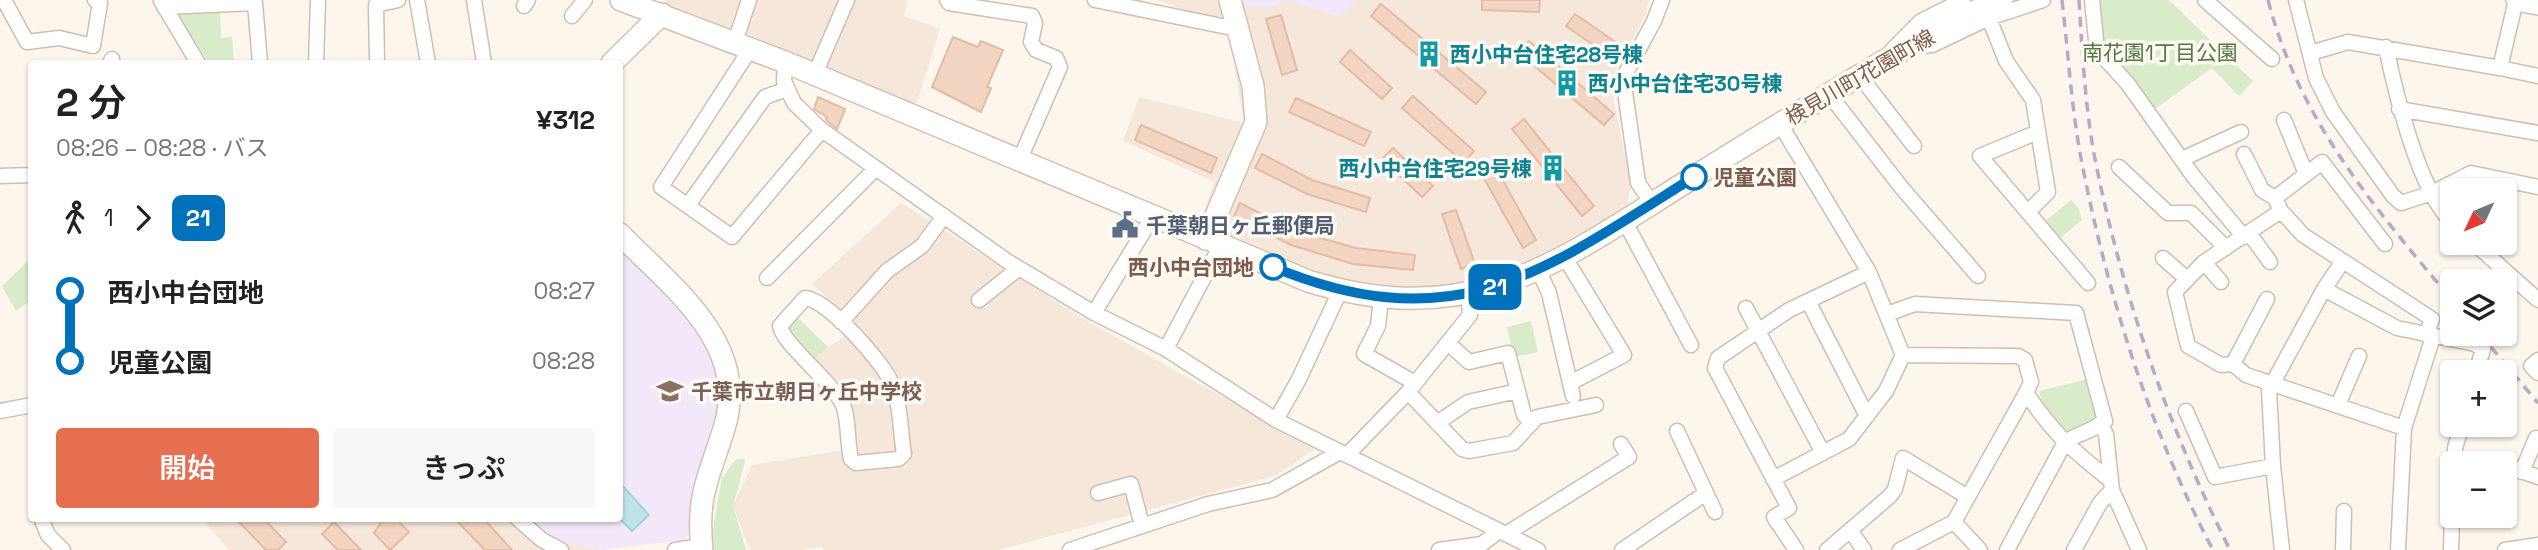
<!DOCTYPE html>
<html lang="ja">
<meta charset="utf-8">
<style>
body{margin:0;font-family:"Space Grotesk","Noto Sans JP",sans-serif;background:#f6f6f6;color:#222;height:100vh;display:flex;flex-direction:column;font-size:26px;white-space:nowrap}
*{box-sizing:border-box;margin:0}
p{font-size:23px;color:#767676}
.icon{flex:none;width:38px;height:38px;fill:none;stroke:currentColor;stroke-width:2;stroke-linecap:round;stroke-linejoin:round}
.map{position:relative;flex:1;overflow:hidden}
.side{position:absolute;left:28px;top:60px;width:595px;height:462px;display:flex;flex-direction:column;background:#fff;border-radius:7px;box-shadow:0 2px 5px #0004}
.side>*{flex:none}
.badge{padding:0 14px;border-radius:10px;font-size:24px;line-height:46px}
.needle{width:46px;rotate:226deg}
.buttons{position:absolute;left:2440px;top:178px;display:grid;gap:14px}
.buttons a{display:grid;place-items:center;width:77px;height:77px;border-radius:7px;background:#fff;box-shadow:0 2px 5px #0004;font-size:35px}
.map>.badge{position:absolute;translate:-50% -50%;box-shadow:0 0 0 4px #fff}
.legs{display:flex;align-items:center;gap:10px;height:77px;padding:0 28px;font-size:23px}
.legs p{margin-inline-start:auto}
.overview{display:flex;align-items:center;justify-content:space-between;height:119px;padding:0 28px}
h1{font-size:38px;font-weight:600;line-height:52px}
.button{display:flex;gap:14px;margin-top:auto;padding:14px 28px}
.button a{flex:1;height:80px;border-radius:7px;background:#e76f51;color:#fff;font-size:28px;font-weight:600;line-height:80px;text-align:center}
.button a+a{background:#f6f6f6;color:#222}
ul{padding:0 28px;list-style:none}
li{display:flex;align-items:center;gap:24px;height:70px;font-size:26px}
li i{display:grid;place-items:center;width:10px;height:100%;margin:0 9px;background:currentColor}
li i::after{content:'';width:18px;height:18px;margin:-9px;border:5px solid;border-radius:50%;background:#fff}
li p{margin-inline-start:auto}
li:first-child i{background:linear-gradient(#0000 50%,currentColor 0)}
li:last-child i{background:linear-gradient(currentColor 50%,#0000 0)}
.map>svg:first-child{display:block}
</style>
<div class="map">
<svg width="2538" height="550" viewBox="0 0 2538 550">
<rect width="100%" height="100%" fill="#fdf6ec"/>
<path fill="#f5e8da" d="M665 0H908L904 16 940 29 917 102 911 107 667 7Z
M1157 0H1649L1646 14 1610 82 1631 185 1627 206 1532 265 1462 289 1395 290 1332 280 1199 225 1214 182 1123 141 1139 97 1244 123 1226 17 1197 14Z
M901 203 1082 318 1315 449 1275 476 998 550H824L822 547 802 550H750L733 506 752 465 850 449 845 404 810 359 859 327 812 284Z
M201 518H529L547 534 559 539 574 545 601 550H229Z"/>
<path fill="#f3e8fa" d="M1240 0H1356L1340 17 1290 1 1266 7 1241 5Z
M620 248 697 329 713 354 721 404 695 480 691 502 692 530 685 540 601 550 573 545 559 539 547 534 529 518H620Z"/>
<path fill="#d8ecc9" d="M2101 0H2169L2253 81 2239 96 2212 68 2152 111 2103 51Z
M220 7 221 38 232 37 234 63H209L178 16V12Z
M2071 200 2079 209 2082 220 2058 240 2044 222Z
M31 258V300L16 311 2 286Z
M795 315 828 347 814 359 785 331Z
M1531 321 1538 352 1514 357 1507 327Z
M2088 379 2097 418 2072 434C2047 422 2045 418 2039 391Z
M744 458 745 462 733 506 746 550H709L722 478 735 460Z"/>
<path fill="#bfe3e8" stroke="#a5d3da" stroke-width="2" d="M620 483 649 515 632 531 619 518Z"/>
<path fill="#f3d5c3" stroke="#e6bba3" stroke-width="2" d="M1482 0H1540L1539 12 1482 10Z
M1381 4 1486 92 1476 104 1371 16Z
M1575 14 1621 46 1612 58 1566 26Z
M1281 15 1297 70 1282 75 1266 19Z
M953 37 978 47 981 41 1003 50 987 87 991 88 981 112 932 87Z
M1529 41 1614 114 1604 125 1519 53Z
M1350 50 1392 88 1382 99 1340 62Z
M1413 96 1474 151 1464 163 1402 108Z
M818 97 845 109 837 129 826 120 827 117 814 109Z
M1296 98 1371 132 1364 146 1289 112Z
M1524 119 1594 206 1582 216 1512 129Z
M1141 125 1217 158 1211 173 1135 140Z
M1393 148 1433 186 1422 197 1382 159Z
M1262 154 1312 180 1370 198 1366 212 1307 194 1255 168Z
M1496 168 1536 240 1523 248 1482 175Z
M1240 203 1295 231 1356 248 1415 255 1413 270 1353 264 1291 245 1234 216Z
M1456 210 1475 264 1461 269 1442 214Z
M235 518H263L286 542 278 550H266Z
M384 518H395L409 532 390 550 374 533Z
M454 518H483L512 550H485Z
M334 522 361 550H338L322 534Z"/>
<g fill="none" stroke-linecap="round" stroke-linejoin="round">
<g stroke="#d1beb0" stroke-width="17">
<path id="street" d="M4 0 27 42 59 38 93 46 100 3 95 0
M417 0 428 63
M474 0 484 63
M947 0 949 3 1032 16 1035 23 1031 42 1036 50 1056 58 1060 67 1020 159
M1095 0 1237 29
M2092 0 2097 50 2128 84 2194 177 2244 237
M2205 0 2272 59
M2296 0 2316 78 2333 112 2393 196 2401 203 2432 193 2471 173 2538 187
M161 1 198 63
M524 6 528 0
M164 7 255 3 260 63
M572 16 585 0
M1989 18 2006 61 2033 100 2048 192 2028 212
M735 42 749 0
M1921 46 1932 45 1989 18 2043 0
M2386 47C2395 91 2419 192 2452 222
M751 48 661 187 732 237 822 130
M1892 50 1921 21 1963 0
M2310 53 2348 42 2500 68 2516 0
M785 62 784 81 794 103 822 130 1007 261 1094 313 1166 349 1276 420 1538 550
M110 63 112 59
M316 63 318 0
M377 63 376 5 398 0
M2500 68 2538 76
M815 74 847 0
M1859 75 1914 146
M1829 94 1901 187 1978 276
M2399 109 2538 133
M2284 120 2306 174
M2038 132 1980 156 2088 283
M2244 154 2262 190 2275 198 2281 211 2303 235 2432 319 2426 335
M2182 159 2241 132
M2119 167 2168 213H2191L2226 248
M0 176 32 175
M2275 198 2322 162 2385 244
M1652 203 1638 183 1623 78 1654 21 1662 0
M688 205 765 97 787 89
M2281 211 2204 262 2175 292 2188 346 2221 365 2233 364 2246 375 2404 428
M1624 220 1691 345
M2249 233 2270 262
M2474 243 2538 300
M1564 256 1624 355 1570 383
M2163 258 2187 279
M2204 262 2221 282
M1539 271 1549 293 1573 396
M767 278 876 168
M2324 289 2397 328 2475 344 2483 349 2476 373
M805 298C827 299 884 363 892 384 901 405 900 431 904 454L898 459 856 463 851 459C847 443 849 416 842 403 832 382 782 343 780 326Z
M1381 298 1378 326 1364 354 1415 383
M979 300 1019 268
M1808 301 1867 416
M1746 308 1823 453
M1094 313 1153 216
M1887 314 1915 304 2076 313 2105 421 2100 424 2106 434 2112 490 2139 550
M841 322 887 271 922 246 944 216
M1449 344 1469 362 1508 353 1524 415 1532 423
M1166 349 1221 245
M1903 355 2018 356 2025 360 2031 382 2026 393C2054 434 2072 450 2110 480
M2538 360 2531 366 2538 373
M2233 364 2267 299
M1408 392 1462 449 1469 451 1513 443 1537 417 1596 405
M2338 405 2359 356
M0 411 32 405
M2186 411 2215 477 2273 466
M1276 420 1299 379 1340 291
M1437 423 1468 402 1518 391
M1677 431 1715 512
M1347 455 1408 392 1470 315 1468 293
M2455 464V448L2462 425
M2510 467 2538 477
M2522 472 2536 438
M1773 479 1849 439 1886 391 1903 355 1869 272 1780 124
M1098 493 1131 484 1142 525
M41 518 48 535 63 550
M517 518 542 540 561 550
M1954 522 1980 550
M1850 530 1864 550
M1506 534 1629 457 1621 444
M675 550 702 546
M1070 550 1208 504 1272 490 1340 452
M1439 550 1482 544 1499 531
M1622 550 1706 493
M1796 550 1774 517 1789 508 1715 368 1718 358 1789 310 1869 272
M1827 550 1890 496 1895 489 1903 458 1968 497
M1900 550 1954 522 2026 393
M2007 550 2064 444C2074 434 2089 433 2100 424
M2074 550 2100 503 2112 490
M2282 550 2273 466 2269 390 2324 289 2343 261
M2343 550 2344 511
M2398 550 2404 428 2433 337
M2451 550 2452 516
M2505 550 2538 545"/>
</g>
<g stroke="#d6c0b0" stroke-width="24">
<path id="secondary" d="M621 0 785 62 1308 281C1469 331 1555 265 1686 182 1744 145 1803 110 1862 74 1891 56 1920 40 1950 24 1967 16 1984 5 2002 0
M2517 0 2538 4
M612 63 662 14
M620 234C670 286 749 342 725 425 710 476 696 493 702 550
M1206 239 1256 122 1253 86 1230 0"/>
</g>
<use href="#street" stroke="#fff" stroke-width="14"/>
<use href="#secondary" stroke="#fff" stroke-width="21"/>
<path stroke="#b9a8c9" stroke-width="3.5" stroke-dasharray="10 7" stroke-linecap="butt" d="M2062 0C2068 51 2071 102 2080 153 2106 290 2148 426 2213 550
M2079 0C2082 51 2085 103 2094 154 2121 292 2167 424 2230 550
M2268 0C2299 120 2374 207 2452 300
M2480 334 2538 403"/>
</g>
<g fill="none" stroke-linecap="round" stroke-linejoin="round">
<g stroke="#fff" stroke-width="16">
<path id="line-1" d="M1273 267C1455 342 1543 272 1694 177"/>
</g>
<use href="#line-1" stroke="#0072bc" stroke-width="10"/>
</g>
<defs>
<g id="building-bare" transform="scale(2.1)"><path d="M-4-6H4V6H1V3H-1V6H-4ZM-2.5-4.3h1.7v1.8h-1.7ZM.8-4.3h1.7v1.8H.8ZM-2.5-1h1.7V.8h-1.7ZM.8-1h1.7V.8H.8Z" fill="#0f9aa8" stroke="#fffaf3" stroke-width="2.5" paint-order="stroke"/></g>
<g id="civic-bare" transform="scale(2.1)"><path d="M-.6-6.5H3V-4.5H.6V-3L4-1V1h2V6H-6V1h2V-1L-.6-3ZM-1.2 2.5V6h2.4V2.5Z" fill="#5c6f8a" stroke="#fffaf3" stroke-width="2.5" paint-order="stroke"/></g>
<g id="school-bare" transform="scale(2.1)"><path d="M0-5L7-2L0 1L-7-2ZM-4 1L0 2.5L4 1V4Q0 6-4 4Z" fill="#8d6e63" stroke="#fffaf3" stroke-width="2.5" paint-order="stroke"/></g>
</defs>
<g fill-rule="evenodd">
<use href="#building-bare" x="1429" y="54"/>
<use href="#building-bare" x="1567" y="83"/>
<use href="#building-bare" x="1553" y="168"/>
<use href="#civic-bare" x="1125" y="225"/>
<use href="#school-bare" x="670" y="391"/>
</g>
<g fill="#fff" stroke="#0072bc" stroke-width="3.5">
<circle cx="1694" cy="177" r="12"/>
<circle cx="1273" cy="267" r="12"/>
</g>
<g text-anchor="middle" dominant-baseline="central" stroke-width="7" stroke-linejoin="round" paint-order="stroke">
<g font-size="21" fill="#537a41" stroke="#fffaf3">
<text x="2160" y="52">南花園1丁目公園</text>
</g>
<g font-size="21" font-weight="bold" fill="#0d838f" stroke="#fffaf3" text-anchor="start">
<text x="1450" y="54">西小中台住宅28号棟</text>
<text x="1588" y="83">西小中台住宅30号棟</text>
<text x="1532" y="168" text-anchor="end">西小中台住宅29号棟</text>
</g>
<g font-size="21" fill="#7a5c4d" stroke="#fffaf3">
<text transform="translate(1860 77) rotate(-30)">検見川町花園町線</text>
</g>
<g font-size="21" font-weight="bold" fill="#7a5c4d" stroke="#fffaf3" text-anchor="start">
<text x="1713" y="177">児童公園</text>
<text x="1254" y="267" text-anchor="end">西小中台団地</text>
</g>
<g font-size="21" font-weight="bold" fill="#4e5e75" stroke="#fffaf3" text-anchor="start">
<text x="1146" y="225">千葉朝日ヶ丘郵便局</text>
</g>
<g font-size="21" font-weight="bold" fill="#785e54" stroke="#fffaf3" text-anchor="start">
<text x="691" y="391">千葉市立朝日ヶ丘中学校</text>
</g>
</g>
</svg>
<div class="buttons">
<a><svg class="needle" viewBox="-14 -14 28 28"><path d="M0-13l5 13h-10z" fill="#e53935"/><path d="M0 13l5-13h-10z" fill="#767676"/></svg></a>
<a><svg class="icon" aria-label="layers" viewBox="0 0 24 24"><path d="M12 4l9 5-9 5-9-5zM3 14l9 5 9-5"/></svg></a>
<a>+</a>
<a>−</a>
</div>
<b class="badge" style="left:1495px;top:287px;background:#0072bc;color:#fff">21</b>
<section class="side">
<div class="overview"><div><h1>2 分</h1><p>08:26 – 08:28 · バス</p></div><b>¥312</b></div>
<div class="legs"><svg class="icon" aria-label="walk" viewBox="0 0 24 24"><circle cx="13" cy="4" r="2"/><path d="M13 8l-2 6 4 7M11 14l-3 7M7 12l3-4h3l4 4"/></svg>1<svg class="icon" aria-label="forward" viewBox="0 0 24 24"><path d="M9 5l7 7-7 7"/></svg><b class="badge" style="background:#0072bc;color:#fff">21</b></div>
<ul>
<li><i style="color:#0072bc"></i><b>西小中台団地</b><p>08:27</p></li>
<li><i style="color:#0072bc"></i><b>児童公園</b><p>08:28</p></li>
</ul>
<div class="button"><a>開始</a><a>きっぷ</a></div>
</section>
</div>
